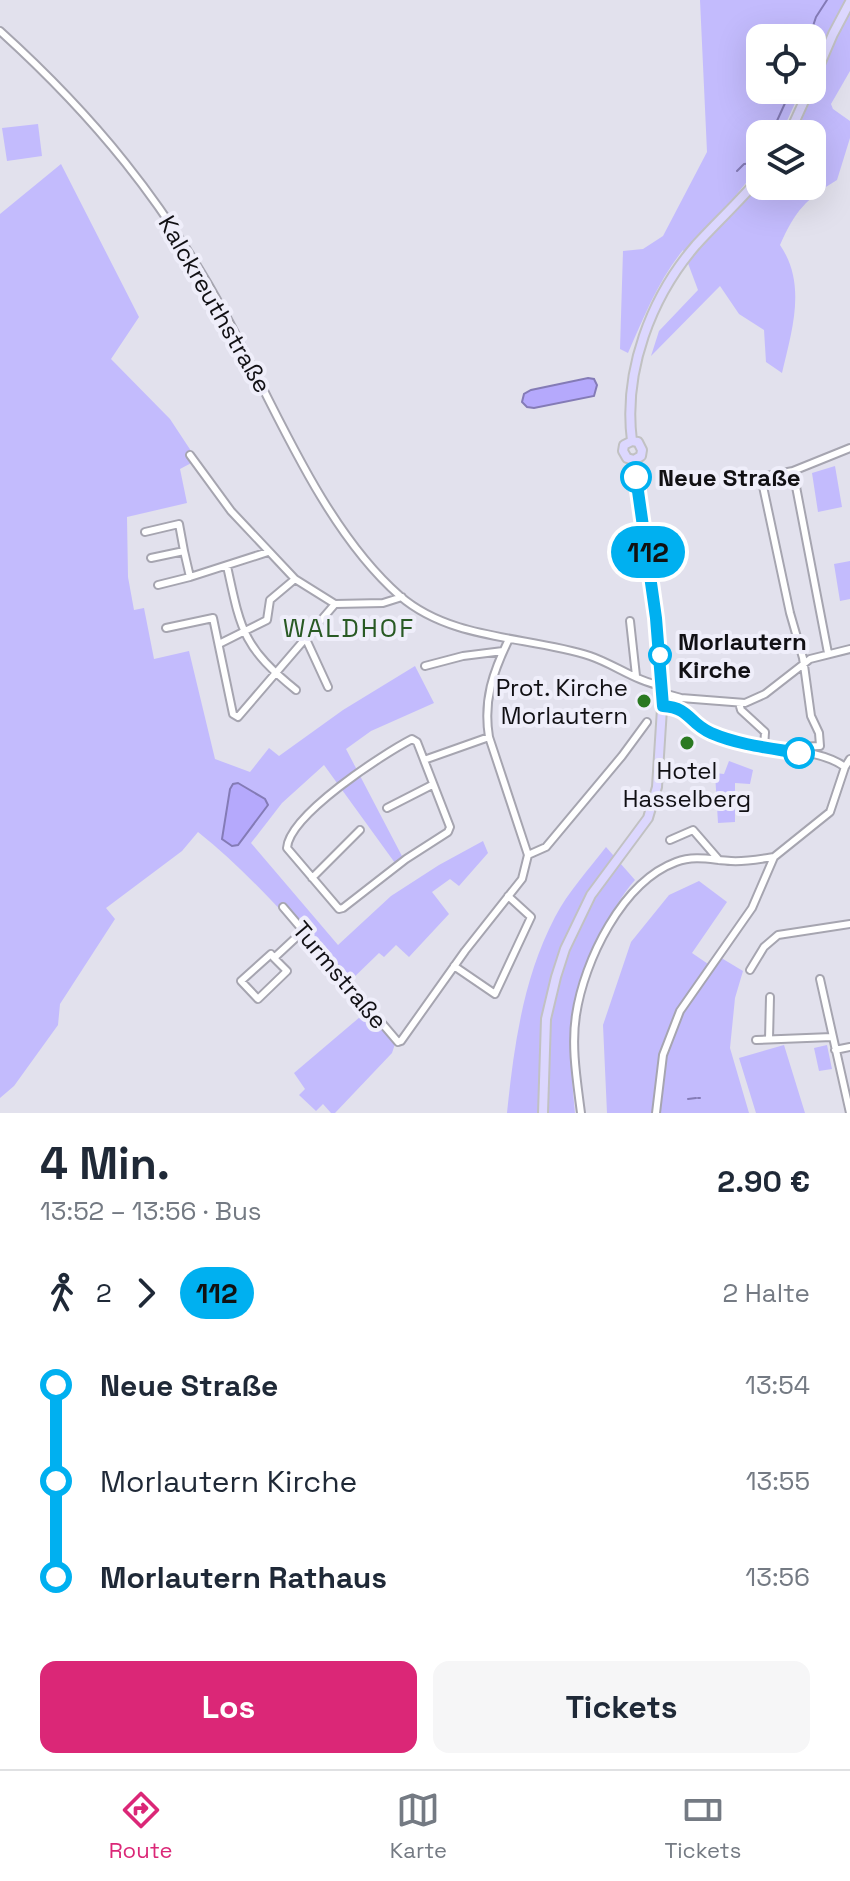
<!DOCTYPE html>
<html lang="de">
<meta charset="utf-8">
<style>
body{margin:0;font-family:"Space Grotesk",sans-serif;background:#f6f6f7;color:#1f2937;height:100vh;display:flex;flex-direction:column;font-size:30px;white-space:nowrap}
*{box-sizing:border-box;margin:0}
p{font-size:26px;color:#747a83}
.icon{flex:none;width:44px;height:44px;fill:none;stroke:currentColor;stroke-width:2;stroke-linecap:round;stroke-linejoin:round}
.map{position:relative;height:1113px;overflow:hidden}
.side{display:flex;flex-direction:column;background:#fff;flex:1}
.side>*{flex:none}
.badge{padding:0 16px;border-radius:26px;font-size:28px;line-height:52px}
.controls{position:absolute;left:746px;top:24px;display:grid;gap:16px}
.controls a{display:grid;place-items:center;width:80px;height:80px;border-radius:16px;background:#fff;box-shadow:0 8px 32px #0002;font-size:40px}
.map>.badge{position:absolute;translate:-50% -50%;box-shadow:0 0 0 4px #fff}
.legs{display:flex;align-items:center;gap:12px;height:88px;padding:0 40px;font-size:26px}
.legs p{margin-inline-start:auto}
.summary{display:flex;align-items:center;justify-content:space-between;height:136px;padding:0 40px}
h1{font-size:44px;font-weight:700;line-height:60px}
.action{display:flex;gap:16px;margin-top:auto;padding:16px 40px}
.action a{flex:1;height:92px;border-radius:16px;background:#db2777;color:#fff;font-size:32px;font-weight:700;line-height:92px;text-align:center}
.action a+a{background:#f6f6f7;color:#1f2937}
ul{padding:0 40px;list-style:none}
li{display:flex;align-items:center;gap:28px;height:96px;font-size:30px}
li i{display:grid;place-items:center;width:12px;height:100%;margin:0 10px;background:currentColor}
li i::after{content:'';width:20px;height:20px;margin:-10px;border:6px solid;border-radius:50%;background:#fff}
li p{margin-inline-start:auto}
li:first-child i{background:linear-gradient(#0000 50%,currentColor 0)}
li:last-child i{background:linear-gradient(currentColor 50%,#0000 0)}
.dock{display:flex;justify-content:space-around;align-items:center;height:112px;border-top:2px solid #e0e1e3;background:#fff;font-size:22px;color:#747a83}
.dock a{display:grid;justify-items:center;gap:4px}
.dock .current{color:#db2777}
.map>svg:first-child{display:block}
</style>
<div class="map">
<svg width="850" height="1113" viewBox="0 0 850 1113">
<rect width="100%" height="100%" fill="#e2e1ed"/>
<path fill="#c3bbfd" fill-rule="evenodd" d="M700 0H850V71L831 104 833 109 850 121V138L837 180C806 199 795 211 780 245 807 284 792 330 782 373L766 362 764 330 739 314 720 286 651 356 659 331 698 290 683 250C658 281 644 317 628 353L620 349 623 251 643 249 663 236 707 152ZM760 38H812V90H805L807 102 792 134H812V186H760V179L745 198 736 195 760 166V134H781L801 90H760Z
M38 124 42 156 7 161 2 128Z
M61 164 139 317 111 359 170 419 197 460 180 469 187 503 127 517 128 577 134 610 144 608 154 659 189 651 215 759 250 772 269 748 279 756 343 710 415 666 434 703 371 731 346 749 403 858 395 863 324 765 282 803 251 843 338 945 391 896 439 865 483 841 488 853 459 886 450 879 432 892 449 914 409 957 396 945 384 957 379 953 346 985C299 930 254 877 198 832L182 851 106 908 115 919 60 1004 58 1025 14 1086 0 1098V214Z
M835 466 842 507 818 512 812 473Z
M850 561V599L840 601 834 564Z
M729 761 753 770 750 784 735 783V822L718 823 715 773 724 774Z
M606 847 635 880C609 909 578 975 572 1014 568 1047 572 1080 575 1113H507C514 1046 523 978 555 917 568 892 589 869 606 847Z
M699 881 727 902 692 953 711 966 718 956 743 971 735 998 730 1048 749 1113H607L603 1025 631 942 669 895Z
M367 1011 395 1044 392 1053 335 1113H331L323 1104 316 1111 299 1095 305 1089 294 1073Z
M784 1045 805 1113H756L739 1058Z
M827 1045 832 1069 819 1071 814 1048Z"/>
<path fill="#b5a9fc" stroke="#847bb6" stroke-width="2" d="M588 378 594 379 597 385 594 396 534 408 527 407 522 402 524 394 531 390Z
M238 783 265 799 268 805 238 845 232 846 222 839 230 789 233 784Z"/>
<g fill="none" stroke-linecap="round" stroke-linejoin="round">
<path stroke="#847bb6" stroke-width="2" d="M809 38 816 17 827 0
M771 134 791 90
M737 171 744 164 757 163 760 156
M698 1098H700
M688 1099 696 1098"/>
<g stroke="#a6a5b0" stroke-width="10">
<path id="minor" d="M0 31C95 117 164 202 225 314 274 405 323 529 400 596 452 641 529 636 590 656 614 664 637 682 663 686
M190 455 231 511 295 579 335 604 383 603 402 597
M793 471 828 653
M145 532 179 524 184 551 151 558
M227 566C241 631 243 647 296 690
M190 577 268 552
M158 585 190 577 184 551
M630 621 636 676
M166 628 213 618 233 714 238 717 335 604
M305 637 328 687
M509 639C493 672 483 700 489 737L528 855
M219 644 267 620 270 600 295 579
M425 666 463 656 503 651
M663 693 681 698 745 703 765 694 810 659 850 649
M739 703 741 710 765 732 764 748
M663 706C687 707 683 715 699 727 708 733 719 736 728 739 763 750 818 747 845 767
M791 751 795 747 820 746 819 733 811 716 803 658 790 613 761 477 793 471 850 448
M424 760 450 827 448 832 406 859 343 908 339 909 287 848C289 815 383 754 412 739L417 742 424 760 489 737
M387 808 432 785
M670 840 693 830 719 860
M312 878 360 830
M283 907 398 1042
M274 958 287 971 258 999 241 981 271 954 274 958 303 931
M454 966 495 994 531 917 508 896
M750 970 764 947 778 935 850 924
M820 979 850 1113
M769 1039 770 997
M756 1040 832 1037
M398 1042 401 1041 465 951 522 879 528 855 546 847 622 756 647 722
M835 1050 850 1047
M581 1113C577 1081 571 1047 576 1015 584 961 622 882 676 862 695 855 712 860 731 861 745 862 760 859 774 857
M656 1113 663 1055 680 1011 752 908 774 857 830 812 845 767 850 759"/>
</g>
<g stroke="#c1c1c2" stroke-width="12">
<path id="major" d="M812 83 833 34 850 2
M789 134 809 90
M632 441C623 371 651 297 696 245 717 222 740 201 760 177
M632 441 624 445 623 451 627 458 634 460
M632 441 638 442 642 450 641 456 634 460
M543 1113 546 1019 556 977 565 949 591 895 648 818 657 787 663 693 649 563 634 460"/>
</g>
<use href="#minor" stroke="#fff" stroke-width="6"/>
<use href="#major" stroke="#dcd7fe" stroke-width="8"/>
</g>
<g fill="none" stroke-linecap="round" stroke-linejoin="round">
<g stroke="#fff" stroke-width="18">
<path id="line-1" d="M636 477 656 618 663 706C691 708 688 723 711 733 739 745 769 748 799 753"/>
</g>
<use href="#line-1" stroke="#00b0f0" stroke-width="12"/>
</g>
<g fill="#fff" stroke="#00b0f0" stroke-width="4">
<circle cx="636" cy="477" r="14"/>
<circle cx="660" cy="655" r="10"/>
<circle cx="799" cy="753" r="14"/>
</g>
<g fill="#2a7921" stroke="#efeefa" stroke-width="3">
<circle cx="644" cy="701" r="8"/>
<circle cx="687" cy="743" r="8"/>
</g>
<g text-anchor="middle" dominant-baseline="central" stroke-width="8" stroke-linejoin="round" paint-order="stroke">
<g font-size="24" fill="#111014" stroke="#efeefa">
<text transform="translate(215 304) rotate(60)">Kalckreuthstraße</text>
<text transform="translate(340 975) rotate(50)">Turmstraße</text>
</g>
<g font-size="24" font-weight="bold" fill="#111014" stroke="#efeefa" text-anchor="start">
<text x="658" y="477">Neue Straße</text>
<text x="678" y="641">Morlautern<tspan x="678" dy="28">Kirche</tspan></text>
</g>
<g font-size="24" fill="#111014" stroke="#efeefa" text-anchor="end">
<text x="628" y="687">Prot. Kirche<tspan x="628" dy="28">Morlautern</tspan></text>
<text x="687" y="770" text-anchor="middle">Hotel<tspan x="687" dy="28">Hasselberg</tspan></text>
</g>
<g font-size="26" letter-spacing="2" fill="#295a24" stroke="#efeefa">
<text x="349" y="628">WALDHOF</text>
</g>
</g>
</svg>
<div class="controls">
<a><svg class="icon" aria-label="locate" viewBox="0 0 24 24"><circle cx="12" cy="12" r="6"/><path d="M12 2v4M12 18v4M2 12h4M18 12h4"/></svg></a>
<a><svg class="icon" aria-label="layers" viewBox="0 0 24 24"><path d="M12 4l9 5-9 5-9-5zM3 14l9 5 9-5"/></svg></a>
</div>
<b class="badge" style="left:648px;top:552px;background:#00b0f0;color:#111">112</b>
</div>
<section class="side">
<div class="summary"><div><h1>4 Min.</h1><p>13:52 – 13:56 · Bus</p></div><b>2.90 €</b></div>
<div class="legs"><svg class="icon" aria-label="walk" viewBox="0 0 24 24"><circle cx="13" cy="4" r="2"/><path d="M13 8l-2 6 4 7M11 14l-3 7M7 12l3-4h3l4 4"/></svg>2<svg class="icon" aria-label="forward" viewBox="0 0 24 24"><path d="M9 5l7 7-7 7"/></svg><b class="badge" style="background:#00b0f0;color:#111">112</b><p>2 Halte</p></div>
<ul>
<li><i style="color:#00b0f0"></i><b>Neue Straße</b><p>13:54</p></li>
<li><i style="color:#00b0f0"></i><span>Morlautern Kirche</span><p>13:55</p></li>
<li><i style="color:#00b0f0"></i><b>Morlautern Rathaus</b><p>13:56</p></li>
</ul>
<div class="action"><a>Los</a><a>Tickets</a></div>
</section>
<nav class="dock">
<a class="current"><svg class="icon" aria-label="directions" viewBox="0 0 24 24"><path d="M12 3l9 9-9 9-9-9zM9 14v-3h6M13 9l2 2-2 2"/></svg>Route</a>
<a><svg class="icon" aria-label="map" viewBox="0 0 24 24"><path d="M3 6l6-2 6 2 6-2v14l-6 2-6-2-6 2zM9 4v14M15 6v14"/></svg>Karte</a>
<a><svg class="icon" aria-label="tickets" viewBox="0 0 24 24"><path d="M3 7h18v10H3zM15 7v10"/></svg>Tickets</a>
</nav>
